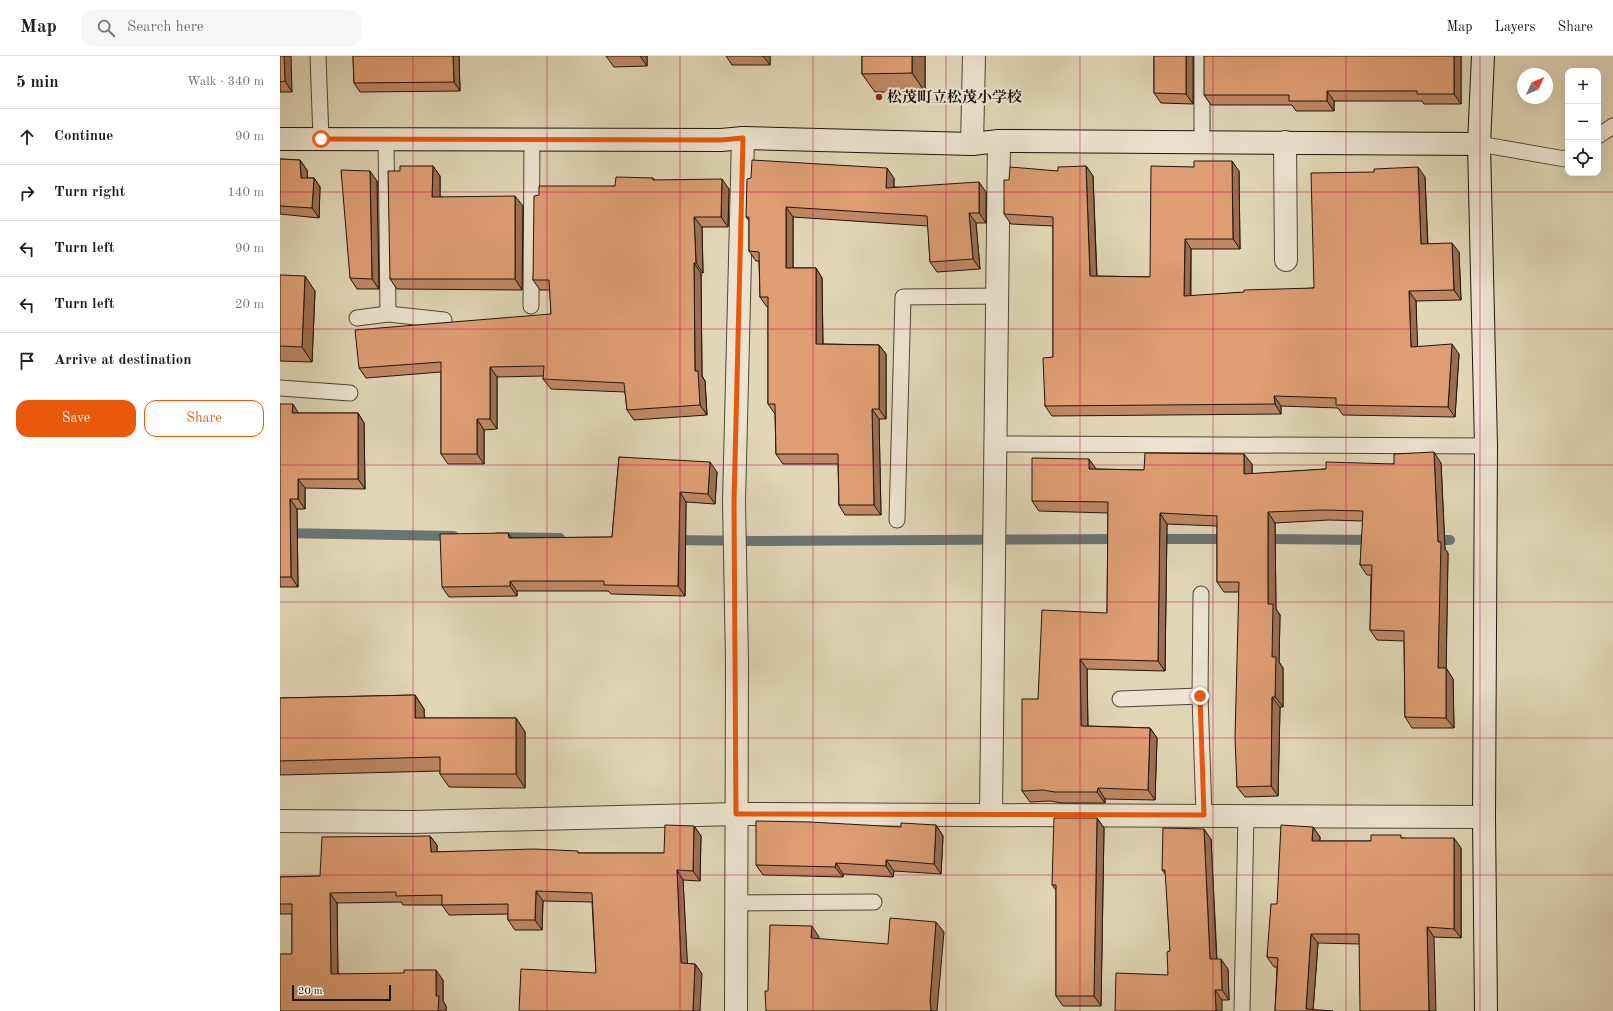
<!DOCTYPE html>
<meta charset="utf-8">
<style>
body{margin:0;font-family:"Old Standard TT","Noto Serif JP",serif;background:#f6f6f6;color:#202124}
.controls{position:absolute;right:12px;top:12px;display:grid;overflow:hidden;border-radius:8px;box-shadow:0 4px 16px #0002}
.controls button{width:36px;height:36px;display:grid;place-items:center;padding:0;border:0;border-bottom:1px solid #e0e0e0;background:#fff;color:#202124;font:20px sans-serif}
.compass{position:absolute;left:1237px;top:12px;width:36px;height:36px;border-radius:50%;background:#fff;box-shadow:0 4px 16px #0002;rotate:46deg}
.scale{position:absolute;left:12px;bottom:10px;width:99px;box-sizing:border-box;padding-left:4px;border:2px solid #1f140d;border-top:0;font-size:11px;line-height:14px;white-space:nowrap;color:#1f140d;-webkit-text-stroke:3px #ece4d0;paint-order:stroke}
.stop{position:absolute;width:12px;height:12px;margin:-9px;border:3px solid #ea580c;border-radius:50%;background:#fff}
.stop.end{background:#ea580c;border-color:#fff;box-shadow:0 1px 4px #0008}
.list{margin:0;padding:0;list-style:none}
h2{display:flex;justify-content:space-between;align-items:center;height:52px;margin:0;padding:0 16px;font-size:17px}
h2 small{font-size:13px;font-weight:400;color:#757577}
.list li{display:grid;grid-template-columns:26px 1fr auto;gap:12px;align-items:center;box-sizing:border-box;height:56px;padding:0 16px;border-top:1px solid #e0e0e0}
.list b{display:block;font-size:15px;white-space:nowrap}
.list em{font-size:13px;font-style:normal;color:#757577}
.actions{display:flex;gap:8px;padding:12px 16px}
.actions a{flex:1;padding:9px 0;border:1px solid #ea580c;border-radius:12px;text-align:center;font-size:14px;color:#ea580c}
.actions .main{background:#ea580c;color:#fff}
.icon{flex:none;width:22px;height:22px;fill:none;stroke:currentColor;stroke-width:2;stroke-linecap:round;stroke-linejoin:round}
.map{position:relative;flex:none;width:1333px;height:955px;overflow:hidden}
header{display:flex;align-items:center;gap:24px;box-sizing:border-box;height:56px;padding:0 20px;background:#fff;border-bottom:1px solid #e0e0e0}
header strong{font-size:19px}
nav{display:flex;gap:22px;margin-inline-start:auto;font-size:14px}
.search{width:280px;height:36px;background:#f6f6f6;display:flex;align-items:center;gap:10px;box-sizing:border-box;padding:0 14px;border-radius:12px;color:#757577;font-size:15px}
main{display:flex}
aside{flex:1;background:#fff}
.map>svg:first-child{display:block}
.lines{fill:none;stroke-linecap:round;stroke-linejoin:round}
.stream{stroke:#697574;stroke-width:10}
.lane-casing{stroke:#504437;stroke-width:17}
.street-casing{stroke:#504437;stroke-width:24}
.secondary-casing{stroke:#1f140d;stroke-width:24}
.lane{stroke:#ece4d0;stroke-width:15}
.street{stroke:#ece4d0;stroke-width:22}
.secondary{stroke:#ece4d0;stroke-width:22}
.wall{fill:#c08864;stroke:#1f140d}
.shaded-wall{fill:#9c6f51;stroke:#1f140d}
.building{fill:#df9e74;stroke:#1f140d}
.route{stroke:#ea580c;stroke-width:5}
.grid{fill:none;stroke:#c2185b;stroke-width:1;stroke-opacity:0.55}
.poi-dot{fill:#8f2418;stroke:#ece4d0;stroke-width:1.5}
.labels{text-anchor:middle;stroke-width:4;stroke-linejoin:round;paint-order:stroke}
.poi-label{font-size:15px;font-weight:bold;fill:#1f140d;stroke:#ece4d0;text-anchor:start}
</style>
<header>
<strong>Map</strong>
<div class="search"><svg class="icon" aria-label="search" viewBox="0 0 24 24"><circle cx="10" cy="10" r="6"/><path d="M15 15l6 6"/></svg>Search here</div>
<nav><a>Map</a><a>Layers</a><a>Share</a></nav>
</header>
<main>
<aside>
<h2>5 min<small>Walk · 340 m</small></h2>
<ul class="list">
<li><svg class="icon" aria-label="ahead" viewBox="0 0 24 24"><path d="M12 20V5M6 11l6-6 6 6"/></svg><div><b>Continue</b></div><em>90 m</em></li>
<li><svg class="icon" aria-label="right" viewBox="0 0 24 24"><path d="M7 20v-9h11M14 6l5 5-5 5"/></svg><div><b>Turn right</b></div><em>140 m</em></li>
<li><svg class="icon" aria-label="left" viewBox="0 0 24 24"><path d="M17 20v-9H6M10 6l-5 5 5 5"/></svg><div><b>Turn left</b></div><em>90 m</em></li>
<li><svg class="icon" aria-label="left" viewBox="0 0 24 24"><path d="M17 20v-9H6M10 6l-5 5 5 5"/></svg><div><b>Turn left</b></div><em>20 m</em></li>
<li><svg class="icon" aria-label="arrive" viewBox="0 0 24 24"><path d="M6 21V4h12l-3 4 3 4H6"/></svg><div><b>Arrive at destination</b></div></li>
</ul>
<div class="actions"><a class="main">Save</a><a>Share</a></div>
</aside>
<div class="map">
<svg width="1333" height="955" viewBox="0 0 1333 955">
<rect width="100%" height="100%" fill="#e1d6b6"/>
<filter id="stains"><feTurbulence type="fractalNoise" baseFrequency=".005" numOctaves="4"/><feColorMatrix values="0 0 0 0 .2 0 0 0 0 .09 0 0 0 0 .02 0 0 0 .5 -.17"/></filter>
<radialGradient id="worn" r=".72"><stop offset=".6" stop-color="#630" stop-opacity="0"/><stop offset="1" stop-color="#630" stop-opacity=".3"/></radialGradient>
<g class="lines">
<g class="stream">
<polyline points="0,477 174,480"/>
<polyline points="218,481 280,482"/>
<polyline points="874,483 950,483"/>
<polyline points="982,483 1094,484"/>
<polyline points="392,484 477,485 842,483"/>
<polyline points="1152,484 1170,484"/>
</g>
<defs>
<g id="lane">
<polyline points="38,0 41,83"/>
<polyline points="1318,80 1333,70"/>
<polyline points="106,83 108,258"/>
<polyline points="922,85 922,0"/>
<polyline points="1199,88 1285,103 1288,101"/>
<polyline points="251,250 252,84"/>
<polyline points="77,262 108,258 164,264"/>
<polyline points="0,332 70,337"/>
<polyline points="716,388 1206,390"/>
<polyline points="617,464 623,241 718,240"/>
<polyline points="921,538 920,640 924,759"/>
<polyline points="840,643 920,640"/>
<polyline points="456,847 594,846"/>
<polyline points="962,955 966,759"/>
</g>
<g id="street">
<polyline points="1005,86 1006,204"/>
<polyline points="692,88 694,0"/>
<polyline points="711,758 719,85"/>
<polyline points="0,765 133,766 457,758 1204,761"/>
<polyline points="456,955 457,605 454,446 463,82"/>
</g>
<g id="secondary">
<polyline points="1203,0 1199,88 1206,390 1204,761 1206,955"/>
<polyline points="0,83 441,84 463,82 692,88 719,85 1199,88"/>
</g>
</defs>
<use href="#lane" class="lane-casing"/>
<use href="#street" class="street-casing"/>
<use href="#secondary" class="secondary-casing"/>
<use href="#lane" class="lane"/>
<use href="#street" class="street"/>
<use href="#secondary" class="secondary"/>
</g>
<g class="wall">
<polygon points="0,0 12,36 0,36"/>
<polygon points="73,0 179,0 180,35 80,36 74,27"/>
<polygon points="326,0 367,0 367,10 334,11"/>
<polygon points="446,0 490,0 490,9 452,9"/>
<polygon points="582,0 645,0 645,36 595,36 582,18"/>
<polygon points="874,0 913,0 913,48 881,47 874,37"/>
<polygon points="1181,0 1181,48 1144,48 1142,45 1054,45 1054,55 1016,55 1012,49 931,49 924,39"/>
<polygon points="0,103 20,104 27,114 27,122 34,122 40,131 39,162 0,158"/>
<polygon points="153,110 160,120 160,141 243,150 242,234 117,233 110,223 120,115"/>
<polygon points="806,110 813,120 817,220 870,221 959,115 960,193 911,193 911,240 1034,232 1145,121 1148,188 1179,196 1181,244 1136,245 1137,291 1179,298 1175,361 1063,359 1058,352 1001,350 1001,358 772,360 765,350 773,301 773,170 731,168 724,158 729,124"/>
<polygon points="373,122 374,124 449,133 448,171 422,171 423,217 421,217 422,320 425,325 427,359 354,364 347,354 345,336 271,333 263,323 264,320 217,321 217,373 204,374 204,408 168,408 161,398 161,316 86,322 79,312 271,258 270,234 260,234 253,224 259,139 335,130"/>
<polygon points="614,122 614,131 706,136 706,167 696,167 700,213 657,216 650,206 648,170 513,161 513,212 536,212 542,222 543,288 599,289 606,298 606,363 599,363 601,459 565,459 559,449 558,408 503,408 496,398 495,358 488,348 488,251 487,251 480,241 479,205 476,205 469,195 469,165 466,161"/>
<polygon points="97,125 99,233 77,233 70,222"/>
<polygon points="0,219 35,235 32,306 0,305"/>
<polygon points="0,348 19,357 78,357 84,367 85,433 25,432 25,453 17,453 18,531 0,531"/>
<polygon points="339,401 437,416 435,448 406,446 405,540 331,538 328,535 237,535 237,540 169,541 162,531 232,482 332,481"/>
<polygon points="1161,407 1165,493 1168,497 1166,612 1173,623 1174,672 1132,672 1125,661 1124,585 1097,584 1090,574 1091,519 1087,519 1080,509 1083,465 1049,464 995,467 996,553 1000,559 999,606 1003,612 1003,651 1000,651 998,740 965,741 957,731 959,536 944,536 937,526 937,470 887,468 885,615 807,613 808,670 870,672 877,682 875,744 825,743 825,747 782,747 770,745 750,746 742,735 758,643 827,557 828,457 759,455 752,445 816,413 864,414 972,408 972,418 1046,413 1114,408"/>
<polygon points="135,639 144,653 144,662 236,662 245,676 245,732 169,731 160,718 160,715 0,719 0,642"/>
<polygon points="817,762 824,772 821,950 783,950 776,940 776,834 772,829"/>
<polygon points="656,769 663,780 661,818 614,815 613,821 563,818 563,821 483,819 476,809 621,771"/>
<polygon points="414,770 421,780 420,825 403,824 407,908 415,908 422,918 316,917 312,846 263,845 262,874 235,874 228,864 228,858 169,859 162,849 123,849 121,846 57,847 58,918 163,924 163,945 166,950 166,955 0,955 12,898 12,858 0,858 0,821 40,820 150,780 157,789 157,796 300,797 384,797"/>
<polygon points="1033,771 1040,781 1040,785 1091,785 1123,782 1181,792 1181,882 1154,881 1080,888 1038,887 1033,954 995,955 997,911 994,911 987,901 997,848"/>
<polygon points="931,783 937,903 948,913 949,944 942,944 888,919 890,895 886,819 882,814"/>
</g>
<g class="shaded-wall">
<polygon points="4,0 11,0 12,36 5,25"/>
<polygon points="173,0 179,0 180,35 174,26"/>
<polygon points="360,0 367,0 367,10"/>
<polygon points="483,0 490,0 490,9"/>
<polygon points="632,0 645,0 645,36 632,17"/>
<polygon points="906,0 913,0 913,48 906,38"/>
<polygon points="1174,0 1181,0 1181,48 1174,38"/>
<polygon points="1047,35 1054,45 1054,55 1047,45"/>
<polygon points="20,104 27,114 28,131 21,122"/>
<polygon points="952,105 959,115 960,193 953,183"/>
<polygon points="153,110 160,120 160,151 152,141"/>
<polygon points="806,110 813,120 817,230 810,220"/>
<polygon points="1138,111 1145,121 1148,198 1141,188"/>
<polygon points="607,112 614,122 613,142 606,132"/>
<polygon points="90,115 97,125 99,233 92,223"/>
<polygon points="34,122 40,131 39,162 32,152"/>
<polygon points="442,123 449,133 448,171 441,161"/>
<polygon points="699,126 706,136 706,167 699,157"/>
<polygon points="235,140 243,150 242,234 235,223"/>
<polygon points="506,151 513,161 513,222 506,212"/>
<polygon points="689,157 696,167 700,213 693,203"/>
<polygon points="414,161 422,171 423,217 416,207"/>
<polygon points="905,183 911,193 910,250 904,240"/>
<polygon points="1172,187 1179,196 1181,244 1174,234"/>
<polygon points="414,207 421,217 422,320 425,325 427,359 420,349 415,315"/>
<polygon points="536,212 542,222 543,298 536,288"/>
<polygon points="25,220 35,235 32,306 22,291"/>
<polygon points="1129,235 1136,245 1138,301 1131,291"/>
<polygon points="1172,288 1179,298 1175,361 1168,351"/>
<polygon points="599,289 606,298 606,363 599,353"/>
<polygon points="210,311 217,321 217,373 210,363"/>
<polygon points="994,340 1001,350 1001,358 995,348"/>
<polygon points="13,348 19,358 12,357"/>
<polygon points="592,353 599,363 601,459 594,449"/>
<polygon points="78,357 84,367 85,433 78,423"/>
<polygon points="197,363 204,374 204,408 197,398"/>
<polygon points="1154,396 1161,407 1165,493 1168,497 1166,623 1158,612 1158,486"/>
<polygon points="964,398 972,408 972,429 964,418"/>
<polygon points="809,403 817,414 809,413"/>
<polygon points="430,406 437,416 435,448 428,438"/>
<polygon points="18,423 25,432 25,453 18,443"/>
<polygon points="400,436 406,446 405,540 398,530"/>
<polygon points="10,443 17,453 18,531 11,521"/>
<polygon points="988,456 995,467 996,553 1000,559 999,606 1003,612 1003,651 995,641 992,601 988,548"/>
<polygon points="880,457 887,468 885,615 878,605"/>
<polygon points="228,477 235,486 229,482"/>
<polygon points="230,525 237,535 237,540 230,530"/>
<polygon points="800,603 807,613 808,680 801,670"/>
<polygon points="1166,612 1173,623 1174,672 1166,662"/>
<polygon points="135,639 144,653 145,676 135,662"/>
<polygon points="992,641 1000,651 998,740 991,730"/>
<polygon points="236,662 245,676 245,732 236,718"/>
<polygon points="870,672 877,682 875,744 868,734"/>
<polygon points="818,732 825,743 825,747 817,736"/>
<polygon points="817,762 824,772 821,950 814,940"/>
<polygon points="656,769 663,780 661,818 654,808"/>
<polygon points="414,770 421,780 420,825 413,815"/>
<polygon points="1033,771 1040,781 1039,795 1032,785"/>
<polygon points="924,773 931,783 937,913 930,903"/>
<polygon points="150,780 157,789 157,806 151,796"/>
<polygon points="1174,782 1181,792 1181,882 1174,873"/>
<polygon points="606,804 614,815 613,821 606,810"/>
<polygon points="556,807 563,818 563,821 555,811"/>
<polygon points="397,814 403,824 408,917 401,907"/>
<polygon points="256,835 263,845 262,874 255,864"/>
<polygon points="50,837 57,847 58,928 51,918"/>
<polygon points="656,866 664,876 657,955 651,955 650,945"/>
<polygon points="532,870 539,881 538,893 531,882"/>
<polygon points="1147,871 1154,881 1156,955 1149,955"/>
<polygon points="1031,878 1038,887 1033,955 1026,953"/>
<polygon points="941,903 948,913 949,944 942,934"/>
<polygon points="415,908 422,918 420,955 413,955"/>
<polygon points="156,914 163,924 163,945 166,950 166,955 158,955 156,940"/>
<polygon points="935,934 942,944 942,955 936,955"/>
</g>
<g class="building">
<polygon points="0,0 4,0 5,25 0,26"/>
<polygon points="73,0 173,0 174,26 74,27"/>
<polygon points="582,0 632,0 632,17 582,18"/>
<polygon points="874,0 906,0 906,38 874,37"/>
<polygon points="924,0 1174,0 1174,38 1137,38 1137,35 1047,35 1047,45 1009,45 1009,39 924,39"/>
<polygon points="0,103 20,104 21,122 34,122 32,152 0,150"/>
<polygon points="472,104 607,112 606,132 699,126 699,157 689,157 693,203 650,206 647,160 506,151 506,212 536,212 536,288 599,289 599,353 592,353 594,449 559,449 558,398 496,398 495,348 488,348 488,241 480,241 479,196 469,195 469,161 466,161 467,123 471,122"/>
<polygon points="914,105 952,105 953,183 905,183 904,240 964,236 964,234 1034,232 1031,117 1094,116 1094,113 1138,111 1141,188 1172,187 1174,234 1129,235 1131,291 1172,288 1168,351 1056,349 1056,342 994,340 995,348 765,350 763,302 773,301 773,161 724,158 724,124 729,124 730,111 778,115 778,111 806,110 810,220 870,221 871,110 914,111"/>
<polygon points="120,110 153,110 152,141 235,140 235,223 110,223 108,115 120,115"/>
<polygon points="61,114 90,115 92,223 70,222"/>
<polygon points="336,121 373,122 373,124 442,123 441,161 414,161 416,207 414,207 415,315 418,315 420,349 347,354 344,327 263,323 264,310 210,311 210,363 197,363 197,398 161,398 161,306 79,312 75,274 271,258 269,224 253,224 254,140 259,139 259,130 335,130"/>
<polygon points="0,219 25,220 22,291 0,290"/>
<polygon points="0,348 13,348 12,357 78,357 78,423 18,423 18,443 10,443 11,521 0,521"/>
<polygon points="1154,396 1158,486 1161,486 1158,612 1166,612 1166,662 1125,661 1124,575 1090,574 1092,509 1080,509 1083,455 1042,454 988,456 988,548 993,548 992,601 996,601 995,641 992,641 991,730 957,731 955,682 959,526 937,526 937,460 880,457 878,605 800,603 801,670 870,672 868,734 818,732 817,736 775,736 763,734 742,735 742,643 758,643 762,554 827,557 828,446 752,445 752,402 809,403 809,413 864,414 865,397 964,398 964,418 1046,413 1046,406 1114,408 1114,398"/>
<polygon points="339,401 430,406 428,438 400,436 398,530 324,529 324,525 230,525 230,530 162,531 160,478 228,477 229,482 332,481"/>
<polygon points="135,639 135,662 236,662 236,718 160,718 160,701 0,705 0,642"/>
<polygon points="774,762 817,762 814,940 776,940 776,829 772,829"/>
<polygon points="476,765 530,766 621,771 621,767 656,769 654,808 606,804 606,810 556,807 555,811 476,809"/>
<polygon points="385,769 414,770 413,815 397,814 401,907 415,908 413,955 239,955 241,913 316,917 312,837 256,835 255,864 228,864 228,848 162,849 162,839 116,840 116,836 50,837 51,918 124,917 124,914 156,914 156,940 159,940 158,955 0,955 0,898 12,898 12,848 0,848 0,821 40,820 42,781 150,780 151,796 254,793 298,795 298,797 384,797"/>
<polygon points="1001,769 1033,771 1032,785 1091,785 1091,779 1121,779 1121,782 1174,782 1174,873 1147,871 1149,955 1080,955 1079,878 1031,878 1026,953 1053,955 995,955 998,902 987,901 991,848 997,848"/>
<polygon points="883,772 924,773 930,903 941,903 942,934 935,934 936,955 835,955 836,917 888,919 887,896 890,895 885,814 882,814"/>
<polygon points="610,862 656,866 650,945 651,955 486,955 485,935 488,935 490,869 532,870 531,882 608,888"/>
</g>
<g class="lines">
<polyline class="route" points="41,83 441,84 463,82 454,446 456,758 924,759 920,640"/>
</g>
<path class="grid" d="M133 0V955M267 0V955M400 0V955M533 0V955M666 0V955M800 0V955M933 0V955M1066 0V955M1200 0V955M0 136H1333M0 273H1333M0 409H1333M0 546H1333M0 682H1333M0 819H1333"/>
<circle class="poi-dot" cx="599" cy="41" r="4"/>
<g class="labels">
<g class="poi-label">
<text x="607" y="46">松茂町立松茂小学校</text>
</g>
</g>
<rect width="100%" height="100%" filter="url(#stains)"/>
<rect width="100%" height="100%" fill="url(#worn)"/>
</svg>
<div class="controls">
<button>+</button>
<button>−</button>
<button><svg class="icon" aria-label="locate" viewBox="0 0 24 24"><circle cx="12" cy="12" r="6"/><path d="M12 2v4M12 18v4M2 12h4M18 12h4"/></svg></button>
</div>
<svg class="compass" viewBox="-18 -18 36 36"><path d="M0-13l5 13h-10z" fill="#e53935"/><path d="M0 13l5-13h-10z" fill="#757577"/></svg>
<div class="scale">20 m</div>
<div class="stop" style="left:41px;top:83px"></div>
<div class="stop end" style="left:920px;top:640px"></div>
</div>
</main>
